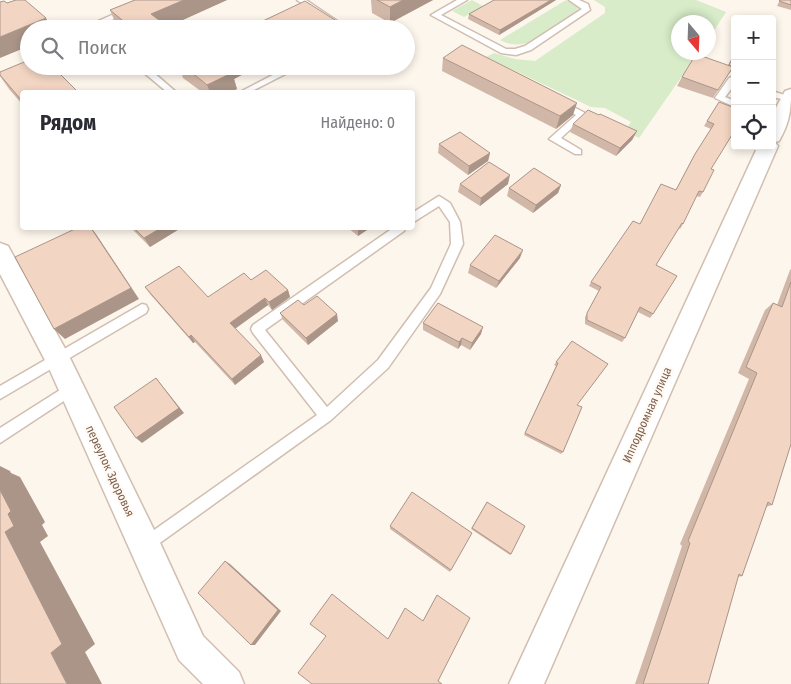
<!DOCTYPE html>
<html lang="ru">
<meta charset="utf-8">
<style>
body{margin:0;font-family:"Fira Sans Condensed",sans-serif;background:#f2f2f3;color:#2b2b33}
.controls{position:absolute;right:15px;top:15px;display:grid;overflow:hidden;border-radius:5px;box-shadow:0 2px 8px #0003}
.controls button{width:45px;height:45px;display:grid;place-items:center;padding:0;border:0;border-bottom:1px solid #e1e1e2;background:#fff;color:#2b2b33;font:25px sans-serif}
.compass{position:absolute;left:671px;top:15px;width:45px;height:45px;border-radius:50%;background:#fff;box-shadow:0 2px 8px #0003;rotate:161deg}
.list{margin:0;padding:0;list-style:none}
h2{display:flex;justify-content:space-between;align-items:center;height:65px;margin:0;padding:0 20px;font-size:21px}
h2 small{font-size:16px;font-weight:400;color:#7c7c81}
.icon{flex:none;width:28px;height:28px;fill:none;stroke:currentColor;stroke-width:2;stroke-linecap:round;stroke-linejoin:round}
.map{position:relative;flex:none;width:791px;height:684px;overflow:hidden}
.search{position:absolute;background:#fff;box-shadow:0 2px 8px #0003;left:20px;top:20px;width:395px;height:55px;display:flex;align-items:center;gap:12px;box-sizing:border-box;padding:0 18px;border-radius:28px;color:#7c7c81;font-size:19px}
.panel{position:absolute;background:#fff;box-shadow:0 2px 8px #0003;left:20px;top:90px;width:395px;height:140px;border-radius:5px}
.map>svg:first-child{display:block}
.green{fill:#d8ecc9}
.lines{fill:none;stroke-linecap:round;stroke-linejoin:round}
.service-casing{stroke:#d1beb0;stroke-width:3}
.minor-casing{stroke:#d1beb0;stroke-width:3}
.service{fill:#fff;fill-rule:evenodd}
.minor{fill:#fff;fill-rule:evenodd}
.wall{fill:#d1b7a8}
.shaded-wall{fill:#aa9588}
.building{fill:#f3d5c3;stroke:#aa9588}
.labels{text-anchor:middle;stroke-width:4.5;stroke-linejoin:round;paint-order:stroke}
.street-label{font-size:12px;fill:#7a5c4d;stroke:#fffaf3}
</style>
<div class="map">
<svg width="791" height="684" viewBox="0 0 791 684">
<rect width="100%" height="100%" fill="#fdf6ec"/>
<g class="green">
<polygon points="472,0 483,6 464,17 452,11"/>
<path d="M566 0 576 5 579 9 577 13C554 28 528 55 500 40Z"/>
<polygon points="594,0 696,0 726,12 709,38 708,22 678,22 678,52 698,53 639,138 625,131 631,122 605,108 591,107 486,57 494,53 515,59 535,61 605,13 605,7"/>
</g>
<g class="lines">
<defs>
<g id="service">
<polygon points="146,0 157,0 96,27 98,29 89,29 87,26"/>
<polygon points="297,0 306,0 349,29 339,29"/>
<polygon points="457,0 467,0 441,15 506,49 515,49 525,46 582,9 569,0 579,0 588,4 590,10 531,50 516,55 501,53 431,15"/>
<polygon points="136,66 146,66 176,92 167,92"/>
<polygon points="290,66 301,66 250,92 240,92"/>
<polygon points="732,77 735,78 735,84 725,97 735,101 735,107 715,98 729,78"/>
<polygon points="772,91 791,97 791,101 772,97"/>
<polygon points="560,100 587,114 561,138 581,150 581,154 575,154 549,139 576,115 557,105 557,101"/>
<polygon points="439,196 450,203 460,222 463,244 440,294 388,368 331,420 150,550 145,553 140,550 137,545 140,540 317,415 253,333 251,329 253,325 393,228 405,228 404,231 265,330 327,407 378,360 431,288 451,244 450,222 439,206 412,223 412,213"/>
<polygon points="142,304 146,305 148,309 146,313 0,399 0,386"/>
<polygon points="71,383 76,385 78,389 76,393 0,443 0,428"/>
</g>
<g id="minor">
<path d="M791 89C791 110 790 122 779 141L775 142 778 146 544 684H509L758 146H772V115L785 91Z"/>
<polygon points="0,243 8,246 67,352 156,534 203,636 239,672 244,684 203,684 179,660 48,366 0,274"/>
</g>
</defs>
<use href="#service" class="service-casing"/>
<use href="#minor" class="minor-casing"/>
<use href="#service" class="service"/>
<use href="#minor" class="minor"/>
</g>
<g class="wall">
<polygon points="135,0 227,0 162,29 120,29 117,27 110,10"/>
<polygon points="371,0 433,0 390,23 372,13"/>
<polygon points="494,0 556,0 499,35 468,19 469,14"/>
<polygon points="780,0 791,0 791,10 777,6"/>
<polygon points="335,20 336,29 246,29"/>
<polygon points="735,53 735,74 730,72 713,98 677,86 682,77 728,65"/>
<polygon points="443,58 573,115 556,129 442,71"/>
<polygon points="179,66 259,66 234,79 237,89 230,92 202,92 183,78"/>
<polygon points="0,72 22,92 22,104 9,89 0,76"/>
<polygon points="719,102 711,169 703,192 700,197 696,196 683,224 680,229 679,228 656,265 653,314 650,318 638,312 625,338 622,342 585,324 585,317 599,291 589,286 591,282 676,190 692,159 711,129 704,126"/>
<polygon points="573,124 637,131 632,140 616,156 570,132"/>
<polygon points="439,144 490,153 488,161 468,175 438,153"/>
<polygon points="460,184 508,184 480,206 458,192"/>
<polygon points="561,185 558,193 533,213 507,196 509,188"/>
<polygon points="131,228 181,228 150,247"/>
<polygon points="348,228 370,228 358,236"/>
<polygon points="520,258 496,288 468,273 470,265"/>
<polygon points="791,269 791,444 772,505 766,507 742,576 738,577 708,684 635,684 682,546 680,544 749,379 738,373 765,310 773,303 777,305 790,270"/>
<polygon points="251,280 288,290 290,297 272,310 268,305 235,329 264,362 235,385 195,342 193,343 150,294 145,287 208,297"/>
<polygon points="304,305 338,321 308,345 283,320 280,313"/>
<polygon points="423,323 481,334 470,350 461,345 458,349 423,330"/>
<polygon points="572,341 577,405 563,452 561,454 524,435 556,366 554,365"/>
<polygon points="487,502 511,554 510,555 471,529"/>
<polygon points="390,526 451,570 450,572 390,529"/>
<polygon points="437,595 439,681 326,636 388,639 423,621"/>
</g>
<g class="shaded-wall">
<polygon points="184,0 227,0 163,29 139,29 151,14"/>
<polygon points="403,0 433,0 390,23 390,7"/>
<polygon points="551,0 556,0 499,35 500,30"/>
<polygon points="46,18 52,29 29,29 29,46 0,58 0,37"/>
<polygon points="335,20 336,29 317,29"/>
<polygon points="306,24 307,29 298,29"/>
<polygon points="223,66 259,66 234,79 237,89 230,92 210,92 207,85"/>
<polygon points="577,103 573,115 556,129 560,116"/>
<polygon points="637,131 632,140 616,156 620,148"/>
<polygon points="490,153 488,161 468,175 469,166"/>
<polygon points="510,175 508,184 480,206 481,198"/>
<polygon points="561,185 558,193 533,213 536,205"/>
<polygon points="91,228 96,234 139,299 65,339 54,329"/>
<polygon points="161,228 181,228 150,247 144,238"/>
<polygon points="358,228 370,228 358,236"/>
<polygon points="523,250 520,258 496,288 499,281"/>
<polygon points="288,290 290,297 272,310 269,302"/>
<polygon points="265,298 268,305 233,330 230,323"/>
<polygon points="337,314 338,321 308,345 306,338"/>
<polygon points="483,327 481,334 470,350 472,343"/>
<polygon points="191,335 195,342 193,343 189,337"/>
<polygon points="462,338 461,345 458,349 459,342"/>
<polygon points="261,355 264,362 235,385 232,379"/>
<polygon points="156,378 184,413 142,443 136,438"/>
<polygon points="0,466 10,471 11,473 20,477 45,522 42,525 48,536 40,542 95,644 85,652 102,684 67,684 51,653 5,532 8,514 0,490"/>
<polygon points="225,561 230,564 281,611 255,645 251,645"/>
</g>
<g class="building">
<polygon points="16,0 25,0 46,18 0,37 0,2 4,1 7,3"/>
<polygon points="135,0 184,0 151,14 159,20 139,29 133,29 110,10"/>
<polygon points="377,0 403,0 390,7"/>
<polygon points="494,0 551,0 500,30 469,14"/>
<polygon points="780,0 791,0 791,5 779,1"/>
<polygon points="305,1 335,20 317,29 313,29 306,24 298,29 246,29"/>
<polygon points="462,45 577,103 560,116 443,58"/>
<polygon points="735,53 735,68 733,68 733,67 729,65"/>
<polygon points="696,54 733,67 718,90 682,77"/>
<polygon points="29,60 29,66 52,66 78,92 22,92 22,101 0,75 0,72"/>
<polygon points="184,66 224,66 232,73 207,85"/>
<polygon points="719,102 735,108 735,130 711,169 714,170 703,192 699,191 683,224 682,223 656,265 677,276 653,314 640,307 625,338 587,320 587,313 601,287 591,282 633,221 640,224 661,184 676,190 695,154 714,124 707,121"/>
<polygon points="588,110 599,115 600,114 637,131 620,148 573,124"/>
<polygon points="460,132 490,153 469,166 439,144"/>
<polygon points="489,162 510,175 481,198 460,184"/>
<polygon points="534,168 561,185 536,205 509,188"/>
<polygon points="77,228 91,228 131,288 54,329 15,257"/>
<polygon points="134,228 161,228 144,238"/>
<polygon points="495,235 523,250 499,281 470,265"/>
<polygon points="179,266 208,297 244,273 251,280 266,270 288,290 269,302 265,298 230,323 261,355 232,379 191,335 189,337 145,287"/>
<polygon points="791,282 791,444 772,505 768,502 742,576 739,574 708,684 643,684 690,543 688,541 757,373 746,367 773,303 782,307"/>
<polygon points="317,296 337,314 306,338 280,313 298,300 304,305"/>
<polygon points="438,303 483,327 472,343 462,338 459,342 423,323"/>
<polygon points="572,341 608,364 577,405 582,407 563,452 525,433 558,363 556,362"/>
<polygon points="156,378 179,408 136,438 114,407"/>
<polygon points="0,490 11,511 8,514 14,526 5,532 62,644 51,653 67,684 0,684"/>
<polygon points="412,492 472,533 451,570 390,526"/>
<polygon points="487,502 525,526 511,554 472,528"/>
<polygon points="225,561 278,610 251,645 198,593"/>
<polygon points="332,594 388,639 405,608 423,621 437,595 470,618 438,681 442,684 312,684 298,673 326,636 310,624"/>
</g>
<g class="labels">
<g class="street-label">
<text transform="translate(647 415) rotate(-66)" y="4">Ипподромная улица</text>
<text transform="translate(110 471) rotate(65)" y="4">переулок Здоровья</text>
</g>
</g>
</svg>
<div class="controls">
<button>+</button>
<button>−</button>
<button><svg class="icon" aria-label="locate" viewBox="0 0 24 24"><circle cx="12" cy="12" r="6"/><path d="M12 2v4M12 18v4M2 12h4M18 12h4"/></svg></button>
</div>
<svg class="compass" viewBox="-18 -18 36 36"><path d="M0-13l5 13h-10z" fill="#e53935"/><path d="M0 13l5-13h-10z" fill="#7c7c81"/></svg>
<div class="search"><svg class="icon" aria-label="search" viewBox="0 0 24 24"><circle cx="10" cy="10" r="6"/><path d="M15 15l6 6"/></svg>Поиск</div>
<section class="panel">
<h2>Рядом<small>Найдено: 0</small></h2>
<ul class="list">
</ul>
</section>
</div>
